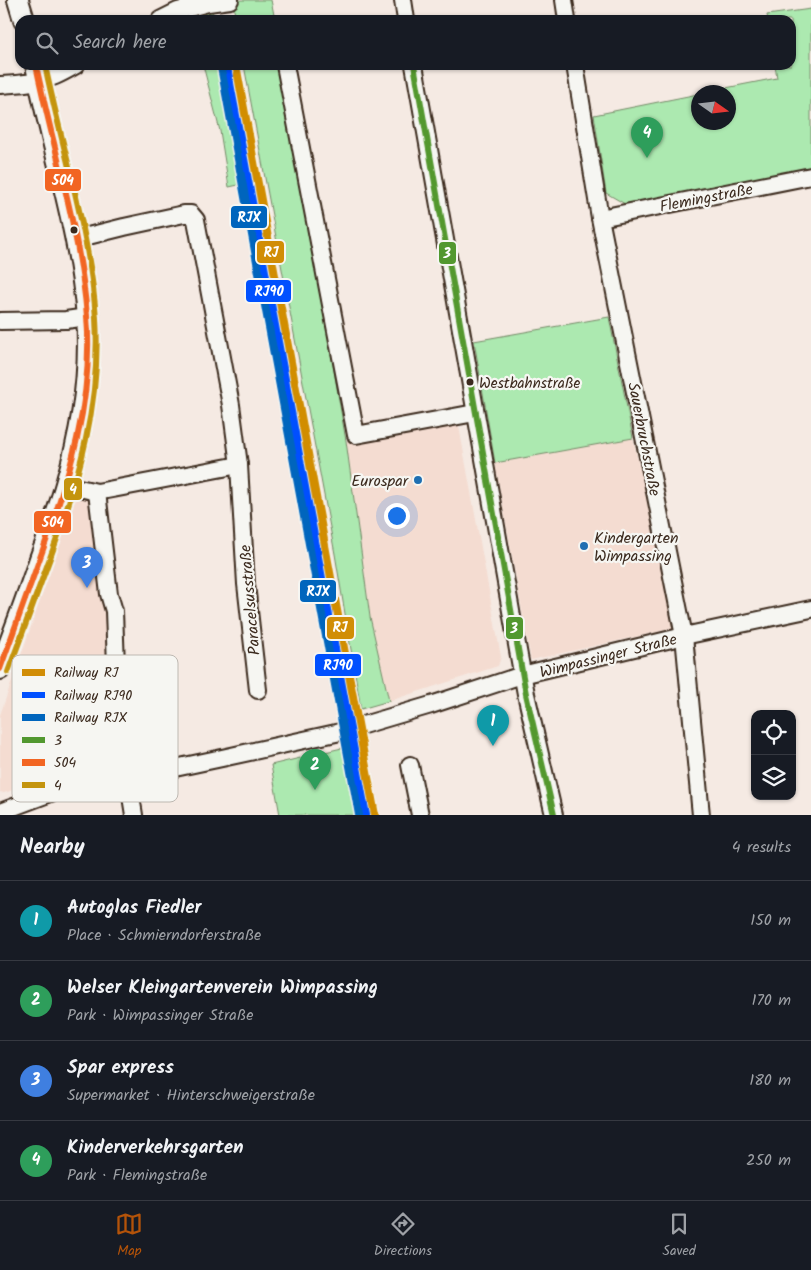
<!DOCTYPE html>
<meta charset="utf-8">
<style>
body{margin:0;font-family:Kalam,sans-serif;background:#20242c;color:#f1f3f6}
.controls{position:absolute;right:15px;bottom:15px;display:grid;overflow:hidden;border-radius:10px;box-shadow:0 1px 4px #0004}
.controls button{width:45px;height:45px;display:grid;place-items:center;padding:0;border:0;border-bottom:1px solid #363941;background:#171b24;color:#f1f3f6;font:25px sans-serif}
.compass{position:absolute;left:691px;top:85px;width:45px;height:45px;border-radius:50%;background:#171b24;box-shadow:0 1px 4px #0004;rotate:104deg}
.you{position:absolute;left:396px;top:515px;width:18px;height:18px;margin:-12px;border:4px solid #fff;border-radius:50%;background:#1a73e8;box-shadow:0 0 0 8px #1a73e833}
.badge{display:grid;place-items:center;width:32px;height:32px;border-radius:50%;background:#b45309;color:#fff;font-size:16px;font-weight:700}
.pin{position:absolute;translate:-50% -41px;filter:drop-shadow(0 1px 2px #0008)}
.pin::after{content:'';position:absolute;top:26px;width:18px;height:15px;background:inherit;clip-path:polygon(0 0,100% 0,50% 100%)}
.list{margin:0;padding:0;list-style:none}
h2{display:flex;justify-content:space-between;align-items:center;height:65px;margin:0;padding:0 20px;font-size:21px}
h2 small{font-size:16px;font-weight:400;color:#9ea1a6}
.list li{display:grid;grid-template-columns:32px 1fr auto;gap:15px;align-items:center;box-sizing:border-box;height:80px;padding:0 20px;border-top:1px solid #363941}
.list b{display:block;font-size:19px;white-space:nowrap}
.list p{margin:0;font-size:16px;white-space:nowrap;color:#9ea1a6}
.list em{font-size:16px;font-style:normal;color:#9ea1a6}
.icon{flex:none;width:28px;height:28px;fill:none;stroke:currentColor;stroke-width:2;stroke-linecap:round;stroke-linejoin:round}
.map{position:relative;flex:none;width:811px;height:815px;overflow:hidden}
.search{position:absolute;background:#171b24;box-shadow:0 1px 4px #0004;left:15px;right:15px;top:15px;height:55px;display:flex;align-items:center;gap:12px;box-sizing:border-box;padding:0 18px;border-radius:15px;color:#9ea1a6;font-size:19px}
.sheet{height:385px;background:#171b24}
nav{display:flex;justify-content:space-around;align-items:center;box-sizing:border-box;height:70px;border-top:1px solid #363941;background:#171b24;font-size:14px;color:#9ea1a6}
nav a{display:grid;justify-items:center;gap:2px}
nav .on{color:#b45309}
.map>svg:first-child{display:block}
.built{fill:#f4dcd1}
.green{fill:#ace9b0;stroke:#748a67}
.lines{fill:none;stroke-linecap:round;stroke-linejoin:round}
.minor-casing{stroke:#3b2a1e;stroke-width:20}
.major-casing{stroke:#3b2a1e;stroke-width:24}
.minor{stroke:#f6f6f2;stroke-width:16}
.major{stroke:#f6f6f2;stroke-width:20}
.bus-1-casing{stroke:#f6f6f2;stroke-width:10}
.bus-2-casing{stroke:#f6f6f2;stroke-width:10}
.bus-3-casing{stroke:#f6f6f2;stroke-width:10}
.bus-1{stroke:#52982f;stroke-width:6}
.bus-2{stroke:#f26522;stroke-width:6}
.bus-3{stroke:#c4940e;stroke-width:6}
.rail-1-casing{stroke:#f6f6f2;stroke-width:11}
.rail-2-casing{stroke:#f6f6f2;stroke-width:11}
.rail-3-casing{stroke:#f6f6f2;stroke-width:11}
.rail-1{stroke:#d18d06;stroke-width:8}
.rail-2{stroke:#0050ff;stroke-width:8}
.rail-3{stroke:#0065bd;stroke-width:8}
.bus-dot{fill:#3b2a1e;stroke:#f6f6f2;stroke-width:2}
.poi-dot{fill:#1f6fb2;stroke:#f6f6f2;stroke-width:2}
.labels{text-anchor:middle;stroke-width:4.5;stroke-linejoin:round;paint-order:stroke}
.bus-label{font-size:15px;fill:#3b2a1e;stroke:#f6f6f2;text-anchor:start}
.street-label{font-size:16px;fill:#3b2a1e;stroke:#f6f6f2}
.poi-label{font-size:16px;fill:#3b2a1e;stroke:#f6f6f2;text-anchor:end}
.key{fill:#f6f6f2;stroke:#beb9b2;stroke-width:1}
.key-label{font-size:14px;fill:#3b2a1e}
.line-badge{stroke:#f6f6f2;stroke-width:2}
.badge-label{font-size:14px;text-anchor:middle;font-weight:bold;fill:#fff}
</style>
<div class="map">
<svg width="811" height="815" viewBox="0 0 811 815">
<rect width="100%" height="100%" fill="#f5eae3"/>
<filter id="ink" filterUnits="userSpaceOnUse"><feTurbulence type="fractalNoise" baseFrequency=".02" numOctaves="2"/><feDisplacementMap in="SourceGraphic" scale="10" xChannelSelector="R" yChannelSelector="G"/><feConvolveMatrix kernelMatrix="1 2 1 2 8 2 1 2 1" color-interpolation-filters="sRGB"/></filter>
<g filter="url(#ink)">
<g class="built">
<polygon points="458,421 501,657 498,666 389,701 370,617 346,441"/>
<polygon points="633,438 675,628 531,660 495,463"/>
<polygon points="77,496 99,496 119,761 63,774 4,793 0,792 0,715"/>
</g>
<g class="green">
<polygon points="232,0 271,0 275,20 236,20"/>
<polygon points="212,9 214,20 191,20 189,15"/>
<polygon points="811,9 811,171 625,204 606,193 594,115 698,94 698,122 728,122 728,92 705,92 777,78 775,65 791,65 791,20 768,20 767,15"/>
<polygon points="203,65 222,65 243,184 229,187 220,131"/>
<polygon points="244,65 282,65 346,441 370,617 389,701 361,709 335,554"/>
<polygon points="609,317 633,438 495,463 474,341"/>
<polygon points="346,747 358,815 280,815 271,765"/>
</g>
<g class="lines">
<defs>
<g id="minor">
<polyline points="403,0 406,20"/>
<polyline points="564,0 567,20"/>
<polyline points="160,20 178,11 208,3 230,0"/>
<polyline points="285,65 356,435 475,413"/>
<polyline points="414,65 519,656 526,694 554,815"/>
<polyline points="575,65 600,218 684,636 701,815"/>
<path d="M0 85C18 84 38 83 55 76 62 73 69 69 76 65"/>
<polyline points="600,218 811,176"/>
<polyline points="76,239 124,227 184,214 191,214 196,220 231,405 239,465 246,584 258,690"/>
<polyline points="0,321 66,320 87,317"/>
<polyline points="66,485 97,492 239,465"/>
<polyline points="97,492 109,594 114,611 116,666 128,778 134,815"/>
<polyline points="410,765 420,815"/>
<polyline points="0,812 67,787 128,778 222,758 336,733 431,705 522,675 684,636 811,609"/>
</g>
<g id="major">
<polyline points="18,0 24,20"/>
<path d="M0 669C14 632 28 594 41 556 50 532 59 509 66 484 82 430 91 373 87 317 80 231 52 149 36 65"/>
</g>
</defs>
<use href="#minor" class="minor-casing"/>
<use href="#major" class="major-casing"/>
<use href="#minor" class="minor"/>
<use href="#major" class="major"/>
<defs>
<polyline id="bus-1" points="414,65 526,694 554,815"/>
<path id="bus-2" d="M0 669C14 631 27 593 41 555 69 478 94 400 87 316 80 231 53 148 36 65"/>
<path id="bus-3" d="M8 672C22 634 36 596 50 558 79 479 101 403 96 318 90 233 62 148 45 65"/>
</defs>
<use href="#bus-1" class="bus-1-casing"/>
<use href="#bus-2" class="bus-2-casing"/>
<use href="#bus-3" class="bus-3-casing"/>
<use href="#bus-1" class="bus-1"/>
<use href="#bus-2" class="bus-2"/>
<use href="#bus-3" class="bus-3"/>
<defs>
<polyline id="rail-1" points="236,65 375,815"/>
<polyline id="rail-2" points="227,67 366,815"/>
<polyline id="rail-3" points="221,67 359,815"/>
</defs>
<use href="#rail-1" class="rail-1-casing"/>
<use href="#rail-2" class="rail-2-casing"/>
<use href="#rail-3" class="rail-3-casing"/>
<use href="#rail-1" class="rail-1"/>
<use href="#rail-2" class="rail-2"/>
<use href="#rail-3" class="rail-3"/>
</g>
</g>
<g class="bus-dot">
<circle cx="74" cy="230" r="4.5"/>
<circle cx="470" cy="382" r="4.5"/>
</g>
<g class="poi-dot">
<circle cx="418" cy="480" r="5"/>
<circle cx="584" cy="546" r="5"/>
</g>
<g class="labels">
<g class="bus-label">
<text x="479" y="388">Westbahnstraße</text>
</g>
<g class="street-label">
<text transform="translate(706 197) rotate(-11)" y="6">Flemingstraße</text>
<text transform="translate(645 439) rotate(79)" y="6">Sauerbruchstraße</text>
<text transform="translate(249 600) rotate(-95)" y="6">Paracelsusstraße</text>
<text transform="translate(608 655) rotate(-14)" y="6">Wimpassinger Straße</text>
</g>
<g class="poi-label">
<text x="408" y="486">Eurospar</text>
<text x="594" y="543" text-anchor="start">Kindergarten<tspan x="594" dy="18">Wimpassing</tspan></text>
</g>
</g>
<rect x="12" y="655" width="166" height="147" rx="8" class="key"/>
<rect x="22" y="669" width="23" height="7" fill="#d18d06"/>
<rect x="22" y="692" width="23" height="6" fill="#0050ff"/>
<rect x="22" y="714" width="23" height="7" fill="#0065bd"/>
<rect x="22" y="737" width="23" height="6" fill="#52982f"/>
<rect x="22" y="759" width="23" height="7" fill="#f26522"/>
<rect x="22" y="782" width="23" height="6" fill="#c4940e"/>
<g class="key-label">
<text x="54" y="677">Railway RJ</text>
<text x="54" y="700">Railway RJ90</text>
<text x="54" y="722">Railway RJX</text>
<text x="54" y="745">3</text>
<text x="54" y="767">504</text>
<text x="54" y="790">4</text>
</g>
<g class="line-badge">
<rect x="44" y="168" width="38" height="24" rx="5" fill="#f26522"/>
<rect x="230" y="205" width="38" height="24" rx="5" fill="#0065bd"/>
<rect x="256" y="240" width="29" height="24" rx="5" fill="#d18d06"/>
<rect x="438" y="241" width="19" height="24" rx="5" fill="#52982f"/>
<rect x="245" y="279" width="47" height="24" rx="5" fill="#0050ff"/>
<rect x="63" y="477" width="20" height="24" rx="5" fill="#c4940e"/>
<rect x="33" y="510" width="39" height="24" rx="5" fill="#f26522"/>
<rect x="299" y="579" width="38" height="24" rx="5" fill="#0065bd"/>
<rect x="326" y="616" width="29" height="24" rx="5" fill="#d18d06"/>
<rect x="505" y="616" width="19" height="24" rx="5" fill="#52982f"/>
<rect x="314" y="653" width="48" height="24" rx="5" fill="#0050ff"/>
</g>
<g class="badge-label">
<text x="63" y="185">504</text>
<text x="249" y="222">RJX</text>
<text x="271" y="257">RJ</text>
<text x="447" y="258">3</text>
<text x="269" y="296">RJ90</text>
<text x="73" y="494">4</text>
<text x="53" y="527">504</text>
<text x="318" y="596">RJX</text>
<text x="340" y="632">RJ</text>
<text x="514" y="633">3</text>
<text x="338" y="670">RJ90</text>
</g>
</svg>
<div class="controls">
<button><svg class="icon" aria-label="locate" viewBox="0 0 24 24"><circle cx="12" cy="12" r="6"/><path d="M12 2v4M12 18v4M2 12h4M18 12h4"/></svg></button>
<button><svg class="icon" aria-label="layers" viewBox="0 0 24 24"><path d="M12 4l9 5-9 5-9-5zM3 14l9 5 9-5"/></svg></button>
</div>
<svg class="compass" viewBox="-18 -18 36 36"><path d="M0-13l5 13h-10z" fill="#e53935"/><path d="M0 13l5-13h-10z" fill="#9ea1a6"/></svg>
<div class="you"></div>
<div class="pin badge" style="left:493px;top:746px;background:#0f9aa8">1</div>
<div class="pin badge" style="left:315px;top:790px;background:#2e9e5b">2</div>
<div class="pin badge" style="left:87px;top:588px;background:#3f7fe0">3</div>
<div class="pin badge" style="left:647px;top:158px;background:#2e9e5b">4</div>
<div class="search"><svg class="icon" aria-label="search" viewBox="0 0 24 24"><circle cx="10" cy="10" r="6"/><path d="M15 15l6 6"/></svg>Search here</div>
</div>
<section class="sheet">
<h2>Nearby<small>4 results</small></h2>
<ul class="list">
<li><span class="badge" style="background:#0f9aa8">1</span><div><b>Autoglas Fiedler</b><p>Place · Schmierndorferstraße</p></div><em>150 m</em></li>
<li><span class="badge" style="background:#2e9e5b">2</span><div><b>Welser Kleingartenverein Wimpassing</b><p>Park · Wimpassinger Straße</p></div><em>170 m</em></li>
<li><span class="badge" style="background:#3f7fe0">3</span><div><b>Spar express</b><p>Supermarket · Hinterschweigerstraße</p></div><em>180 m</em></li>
<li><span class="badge" style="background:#2e9e5b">4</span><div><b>Kinderverkehrsgarten</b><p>Park · Flemingstraße</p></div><em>250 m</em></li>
</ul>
</section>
<nav>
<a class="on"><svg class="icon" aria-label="map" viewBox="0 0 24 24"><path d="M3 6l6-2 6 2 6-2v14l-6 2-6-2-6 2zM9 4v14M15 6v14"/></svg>Map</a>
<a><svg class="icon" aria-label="directions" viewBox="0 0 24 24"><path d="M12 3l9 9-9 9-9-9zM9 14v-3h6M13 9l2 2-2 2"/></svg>Directions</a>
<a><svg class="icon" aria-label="saved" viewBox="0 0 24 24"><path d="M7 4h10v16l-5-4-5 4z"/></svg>Saved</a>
</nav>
